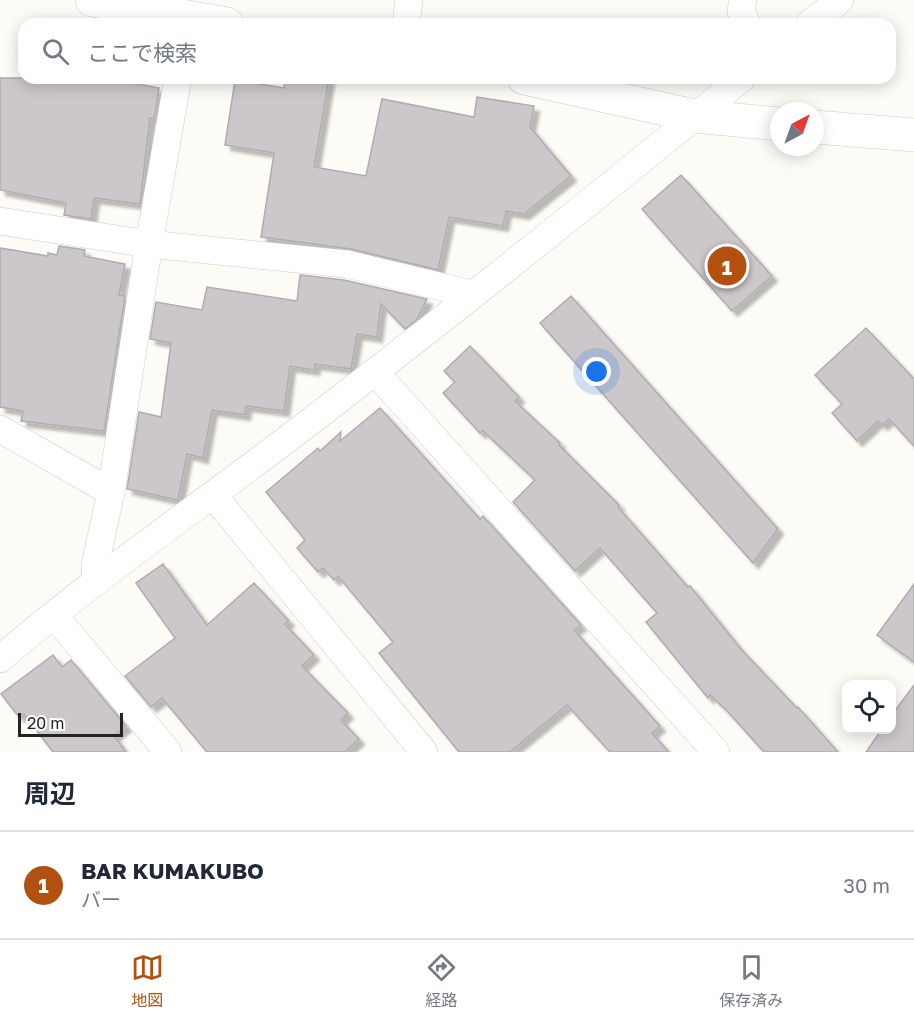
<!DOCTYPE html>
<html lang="ja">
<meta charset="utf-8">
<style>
body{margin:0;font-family:"Golos Text","Noto Sans JP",sans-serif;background:#f6f6f7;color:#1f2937}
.controls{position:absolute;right:18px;bottom:18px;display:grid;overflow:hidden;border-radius:12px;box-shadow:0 3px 15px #0003}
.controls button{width:54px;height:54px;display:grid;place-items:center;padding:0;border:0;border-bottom:2px solid #e0e1e3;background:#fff;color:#1f2937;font:30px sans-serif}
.compass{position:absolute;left:770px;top:102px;width:54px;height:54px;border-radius:50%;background:#fff;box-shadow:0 3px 15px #0003;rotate:41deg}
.scale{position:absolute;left:18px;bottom:15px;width:105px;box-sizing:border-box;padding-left:6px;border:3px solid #242321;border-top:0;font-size:16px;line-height:21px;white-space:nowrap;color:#242321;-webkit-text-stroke:4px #fff;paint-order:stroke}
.you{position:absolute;left:597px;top:372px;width:21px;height:21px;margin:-15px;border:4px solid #fff;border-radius:50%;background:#1a73e8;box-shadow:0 0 0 9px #1a73e833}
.badge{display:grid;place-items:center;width:39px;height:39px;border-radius:50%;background:#b2510f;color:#fff;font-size:20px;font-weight:700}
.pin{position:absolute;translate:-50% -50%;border:3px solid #fff;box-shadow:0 2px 6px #0006}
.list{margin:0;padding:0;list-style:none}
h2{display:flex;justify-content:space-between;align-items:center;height:78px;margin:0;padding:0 24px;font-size:26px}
h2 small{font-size:20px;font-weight:400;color:#747a83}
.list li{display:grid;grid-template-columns:39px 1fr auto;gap:18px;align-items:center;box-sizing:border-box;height:108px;padding:0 24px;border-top:2px solid #e0e1e3}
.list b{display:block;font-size:22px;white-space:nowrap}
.list p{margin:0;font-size:20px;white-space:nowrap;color:#747a83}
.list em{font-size:20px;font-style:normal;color:#747a83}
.icon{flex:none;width:33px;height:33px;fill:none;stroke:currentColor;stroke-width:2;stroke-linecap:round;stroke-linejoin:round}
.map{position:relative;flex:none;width:914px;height:752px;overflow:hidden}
.search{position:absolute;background:#fff;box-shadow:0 3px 15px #0003;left:18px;right:18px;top:18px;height:66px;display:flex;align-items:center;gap:15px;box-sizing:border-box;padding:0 21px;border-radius:18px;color:#747a83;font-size:22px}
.sheet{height:186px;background:#fff}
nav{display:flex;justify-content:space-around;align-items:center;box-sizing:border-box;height:84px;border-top:2px solid #e0e1e3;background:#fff;font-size:16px;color:#747a83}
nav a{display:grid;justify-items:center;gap:3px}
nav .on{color:#b2510f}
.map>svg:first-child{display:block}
.building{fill:#ccc7cb;stroke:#b1abaf;stroke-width:1.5;filter:url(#shadow)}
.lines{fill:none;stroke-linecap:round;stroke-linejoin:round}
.minor-casing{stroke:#ceccc6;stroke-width:28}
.tertiary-casing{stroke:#ceccc6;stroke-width:34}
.minor{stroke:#fff;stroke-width:27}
.tertiary{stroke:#fff;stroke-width:33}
</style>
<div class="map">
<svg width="914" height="752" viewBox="0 0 914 752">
<defs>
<filter id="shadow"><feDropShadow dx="5.5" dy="5.5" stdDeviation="1.5" flood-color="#0004"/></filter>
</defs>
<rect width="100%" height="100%" fill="#fdfbf5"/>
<g class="building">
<polygon points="0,78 106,78 159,88 154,119 150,118 140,204 94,198 91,219 64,215 66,203 0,190"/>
<polygon points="285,78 329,78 314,167 366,176 382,99 474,117 477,97 534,106 530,127 571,176 524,214 506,211 503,226 449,217 438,270 351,249 261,237 274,153 225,145 235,80 284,88"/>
<polygon points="681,175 772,276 732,311 642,209"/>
<polygon points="59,246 85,250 84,256 125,264 119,295 125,296 104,431 21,421 23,411 0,407 0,248 48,256 48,253 57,255"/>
<polygon points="300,275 344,280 427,299 417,319 405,329 381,304 377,337 357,334 351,369 315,364 314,370 290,366 284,411 246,406 245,415 212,410 203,458 187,454 178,500 127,489 139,412 161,417 171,343 150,339 156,302 202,310 207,287 297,301"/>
<polygon points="571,296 778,529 753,563 540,323"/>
<polygon points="866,328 914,379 914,446 889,419 882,425 878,421 857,441 832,413 842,404 815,375"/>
<polygon points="470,346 519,397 515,401 560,443 559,445 619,505 618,507 688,587 690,586 741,649 797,708 798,707 838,752 764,752 728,712 710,695 708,698 646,622 657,613 600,548 575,571 513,502 535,480 483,431 480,433 443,393 455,382 444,371"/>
<polygon points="380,408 480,519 483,516 581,625 574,630 660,726 652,733 669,752 610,752 567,705 510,752 459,752 379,653 393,642 338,576 334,580 323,568 318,572 297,548 305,540 266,492 318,448 320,451 341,432 340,441"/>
<polygon points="163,564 207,625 254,583 289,621 285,624 314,655 302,666 348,713 341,720 359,739 345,752 207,752 162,698 151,707 125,676 175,638 136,583"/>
<polygon points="914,584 914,662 877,635"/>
<polygon points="53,655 62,667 71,660 126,726 114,736 126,752 53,752 24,714 19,717 1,694"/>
<polygon points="914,685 914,752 866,752 882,729 891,729 891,716"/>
</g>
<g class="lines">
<defs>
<g id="minor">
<polyline points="743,0 741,11 747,24"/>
<polyline points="406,24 409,0"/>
<polyline points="809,24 840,0"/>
<polyline points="0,221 149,244 347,264 472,294"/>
<polyline points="375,372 716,752"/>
<polyline points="0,429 111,492"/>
<polyline points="213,495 424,752"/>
<polyline points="96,582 95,565 111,492 149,244 178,78"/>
<polyline points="54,615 168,752"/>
<path d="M0 659C91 581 190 513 286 440 440 323 592 201 742 78"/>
</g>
<g id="tertiary">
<polyline points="92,0 227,24"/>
<polyline points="524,78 695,116 779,124"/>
<polyline points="815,127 914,135"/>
</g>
</defs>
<use href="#minor" class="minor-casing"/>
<use href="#tertiary" class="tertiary-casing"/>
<use href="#minor" class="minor"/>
<use href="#tertiary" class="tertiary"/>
</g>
</svg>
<div class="controls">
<button><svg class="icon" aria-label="locate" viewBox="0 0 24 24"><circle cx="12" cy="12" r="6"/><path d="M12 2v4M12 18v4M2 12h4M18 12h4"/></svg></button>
</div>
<svg class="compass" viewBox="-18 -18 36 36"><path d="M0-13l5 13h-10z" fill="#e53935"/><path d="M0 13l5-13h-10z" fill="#747a83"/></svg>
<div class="scale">20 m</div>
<div class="you"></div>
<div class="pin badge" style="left:727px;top:266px">1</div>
<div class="search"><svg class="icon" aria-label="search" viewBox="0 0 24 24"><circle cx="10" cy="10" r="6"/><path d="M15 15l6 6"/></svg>ここで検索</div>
</div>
<section class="sheet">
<h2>周辺<small></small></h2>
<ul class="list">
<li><span class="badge">1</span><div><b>BAR KUMAKUBO</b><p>バー</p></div><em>30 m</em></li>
</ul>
</section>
<nav>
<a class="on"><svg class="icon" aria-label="map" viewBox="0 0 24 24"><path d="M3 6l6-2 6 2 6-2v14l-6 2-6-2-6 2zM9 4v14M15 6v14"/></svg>地図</a>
<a><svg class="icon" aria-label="directions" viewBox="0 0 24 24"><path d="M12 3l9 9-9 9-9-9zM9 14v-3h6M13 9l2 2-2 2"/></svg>経路</a>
<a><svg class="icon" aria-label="saved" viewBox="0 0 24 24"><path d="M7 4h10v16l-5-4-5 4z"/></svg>保存済み</a>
</nav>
